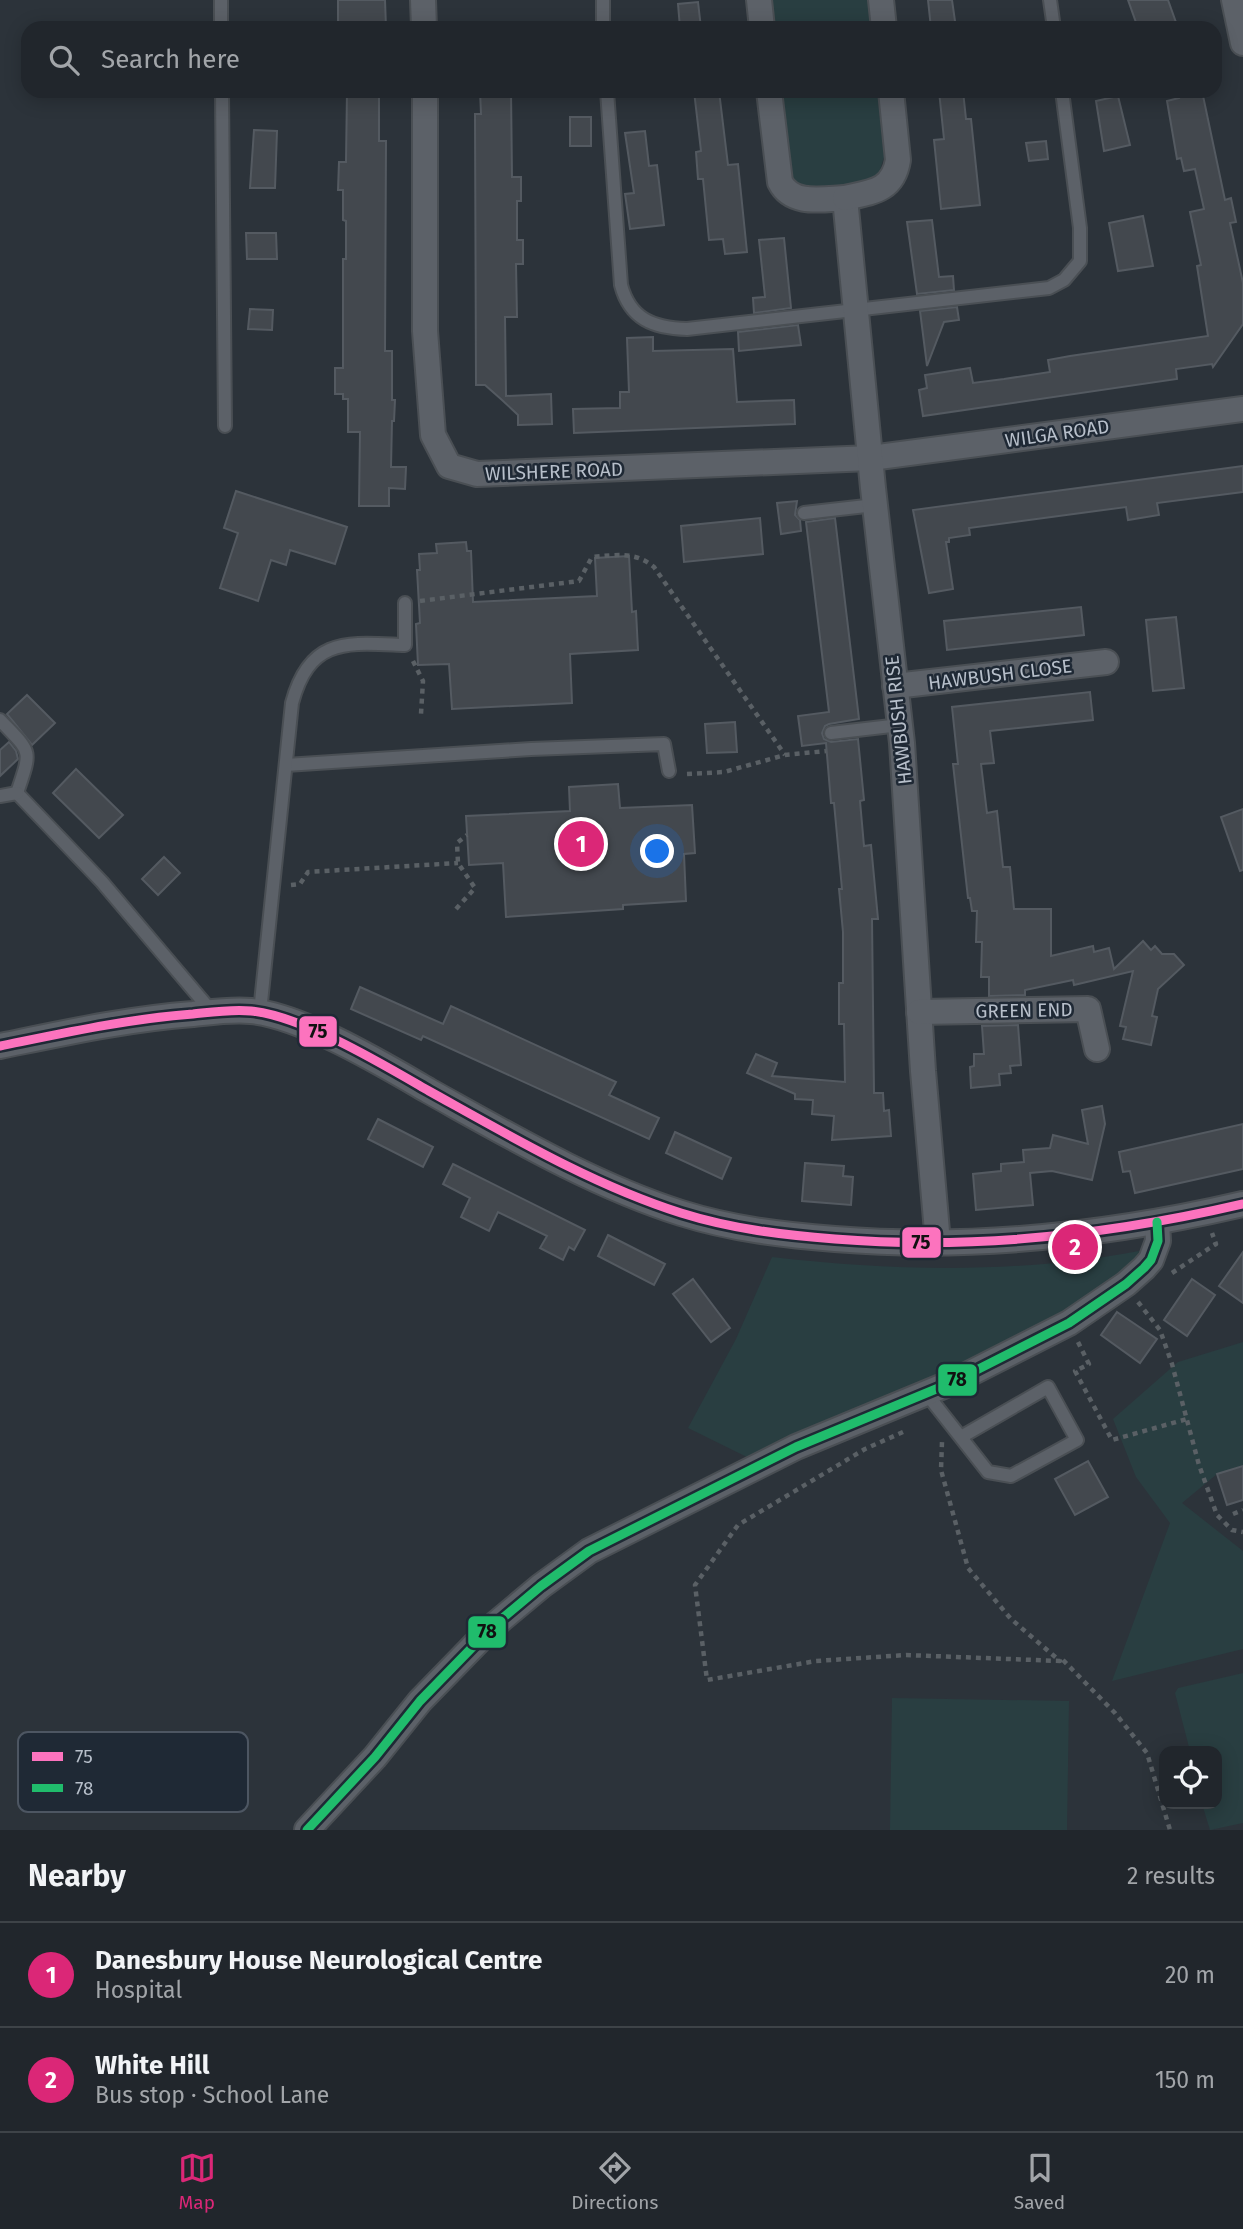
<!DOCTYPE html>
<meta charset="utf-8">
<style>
body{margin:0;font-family:"Fira Sans",sans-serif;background:#292e34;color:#f1f3f6}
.controls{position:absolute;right:21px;bottom:21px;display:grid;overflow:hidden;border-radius:14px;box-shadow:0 4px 18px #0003}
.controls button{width:63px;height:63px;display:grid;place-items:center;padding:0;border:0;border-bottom:2px solid #3e4348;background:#21262c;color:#f1f3f6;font:35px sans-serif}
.you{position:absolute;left:658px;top:852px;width:24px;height:24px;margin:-18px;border:5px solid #fff;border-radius:50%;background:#1a73e8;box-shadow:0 0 0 10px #1a73e833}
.badge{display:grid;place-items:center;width:46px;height:46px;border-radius:50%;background:#db2777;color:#fff;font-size:23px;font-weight:700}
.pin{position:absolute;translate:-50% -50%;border:4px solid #fff;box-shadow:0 2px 7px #0006}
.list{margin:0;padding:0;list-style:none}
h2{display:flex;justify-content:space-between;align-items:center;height:91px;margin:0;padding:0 28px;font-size:30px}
h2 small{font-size:23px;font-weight:400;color:#a2a5a9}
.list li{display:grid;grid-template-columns:46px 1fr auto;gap:21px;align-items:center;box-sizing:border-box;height:105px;padding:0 28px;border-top:2px solid #3e4348}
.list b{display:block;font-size:26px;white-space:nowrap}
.list p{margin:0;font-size:23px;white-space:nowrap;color:#a2a5a9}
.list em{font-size:23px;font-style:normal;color:#a2a5a9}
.icon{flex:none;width:38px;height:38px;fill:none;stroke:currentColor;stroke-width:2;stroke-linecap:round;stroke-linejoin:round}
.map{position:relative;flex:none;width:1243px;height:1830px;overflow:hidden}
.search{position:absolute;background:#21262c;box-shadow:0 4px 18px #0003;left:21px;right:21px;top:21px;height:77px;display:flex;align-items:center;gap:18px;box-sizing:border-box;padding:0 24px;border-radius:21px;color:#a2a5a9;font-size:26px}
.sheet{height:301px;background:#21262c}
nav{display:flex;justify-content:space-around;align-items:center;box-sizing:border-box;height:98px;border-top:2px solid #3e4348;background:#21262c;font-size:19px;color:#a2a5a9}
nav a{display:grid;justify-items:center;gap:4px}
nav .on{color:#db2777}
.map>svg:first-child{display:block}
.green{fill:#293e41}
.building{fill:#43484e;stroke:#545a61;stroke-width:2}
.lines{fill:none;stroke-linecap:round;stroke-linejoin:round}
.service-casing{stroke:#4a4f54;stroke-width:16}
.minor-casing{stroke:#4a4f54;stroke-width:28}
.path{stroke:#5a6065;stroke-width:4.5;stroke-dasharray:5 5;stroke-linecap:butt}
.service{stroke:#5c6168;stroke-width:12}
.minor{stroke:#5c6168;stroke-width:24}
.bus-1-casing{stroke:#1f2935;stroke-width:14}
.bus-2-casing{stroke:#1f2935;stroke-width:14}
.bus-1{stroke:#fc73be;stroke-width:9}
.bus-2{stroke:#20bc6c;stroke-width:9}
.labels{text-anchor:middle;stroke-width:5;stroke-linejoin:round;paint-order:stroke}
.street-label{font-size:19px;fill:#b7bfca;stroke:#1f2935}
.key{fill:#1f2935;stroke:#4d5662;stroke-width:2}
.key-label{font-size:19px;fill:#b7bfca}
.line-badge{stroke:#1f2935;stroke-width:2.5}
.pale-badge-label{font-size:19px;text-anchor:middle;font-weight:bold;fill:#111}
</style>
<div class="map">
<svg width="1243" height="1830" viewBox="0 0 1243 1830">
<rect width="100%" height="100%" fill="#2c333a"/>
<g class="green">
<polygon points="771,0 868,0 871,28 774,28"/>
<polygon points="781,91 877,91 884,157 879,173 867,182 812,188 796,184 791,176"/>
<path d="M1139 1251 1137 1262 1105 1291 971 1363 751 1459 688 1428 736 1339 772 1257C894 1271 1018 1274 1139 1251Z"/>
<polygon points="1243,1342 1243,1466 1217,1474 1182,1503 1243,1551 1243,1649 1112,1681 1170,1523 1136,1477 1113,1419 1178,1362"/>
<polygon points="1243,1673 1243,1823 1210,1830 1202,1804 1217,1804 1217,1751 1190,1751 1175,1693 1178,1688"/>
<polygon points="892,1698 1069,1701 1067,1830 890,1830"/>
</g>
<g class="building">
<polygon points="338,0 385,0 386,28 338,28"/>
<polygon points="928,0 952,0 956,28 931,28"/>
<polygon points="1128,0 1168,0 1178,28 1138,28"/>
<polygon points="698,2 701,28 680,28 678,4"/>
<polygon points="347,91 379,91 379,141 386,141 385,351 392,351 392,400 395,400 394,421 392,421 391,467 406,467 405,489 389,488 389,506 359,506 360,432 348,432 348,399 343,399 343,394 335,394 335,368 343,368 343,259 346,259 346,221 343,220 343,190 338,190 339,162 346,162"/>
<polygon points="480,91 511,91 512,177 521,177 521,201 517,201 517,240 523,240 523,264 516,264 517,317 505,317 506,396 551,394 552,424 518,425 518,415 502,400 485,385 476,385 475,114 481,114"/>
<polygon points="694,91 719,91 728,165 738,164 747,252 725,254 723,239 709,240 703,179 698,179 696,152 701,151"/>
<polygon points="939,91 963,91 966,119 971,119 980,205 941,209 934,140 944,139"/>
<polygon points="1177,91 1202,91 1225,200 1231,198 1236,222 1230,223 1243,283 1243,324 1213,367 1212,364 1176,369 1177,379 923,416 919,390 927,388 925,375 970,368 973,383 1004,379 1050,372 1048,360 1070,356 1208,336 1197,266 1201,265 1190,212 1204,209 1195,169 1184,171 1181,158 1177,159 1167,101 1179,98"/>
<polygon points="1118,96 1130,145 1104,151 1096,101"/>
<rect x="570" y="117" width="21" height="29"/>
<polygon points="254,130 277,131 275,188 250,188"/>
<polygon points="645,131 649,166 657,165 664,225 630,229 625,194 634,193 625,133"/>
<polygon points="1046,141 1048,159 1029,161 1026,143"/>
<polygon points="1143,216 1153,266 1118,271 1109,223"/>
<polygon points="932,220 939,277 953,276 954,290 917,294 907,222"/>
<polygon points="246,233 276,233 277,259 247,259"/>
<polygon points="784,238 791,308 754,313 753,298 765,297 759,240"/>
<polygon points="957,307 959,320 944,322 927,366 920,311"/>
<polygon points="250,309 273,310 272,330 248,329"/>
<polygon points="798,325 801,345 739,351 738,332"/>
<polygon points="653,337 653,351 733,349 737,402 794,400 795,424 574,433 573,409 620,408 620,392 629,392 627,338"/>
<polygon points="1243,466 1243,492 1157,503 1159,515 1128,520 1126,507 969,528 970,535 949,538 949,542 946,542 953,589 929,593 913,510"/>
<polygon points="236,491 347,527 335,564 290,550 286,565 271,560 258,601 220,588 238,533 224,528"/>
<polygon points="797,501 795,515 800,520 801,531 781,534 777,503"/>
<polygon points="760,518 763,554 684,562 681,526"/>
<polygon points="835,518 859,719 829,724 825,726 822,733 824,739 831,742 858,739 864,800 860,801 864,846 871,845 878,919 872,919 874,1093 883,1093 884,1111 889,1110 891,1136 832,1140 834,1116 812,1114 813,1100 795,1099 795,1094 747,1073 756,1054 777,1063 772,1076 845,1082 844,1024 839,1024 839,983 843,983 843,932 839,889 842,889 834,803 831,803 826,743 802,746 798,716 829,712 806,522"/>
<polygon points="466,542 467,551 471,551 473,602 597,596 595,558 629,556 632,612 636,611 638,650 570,654 572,703 452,709 449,664 418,665 416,624 420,623 417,570 420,570 419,554 437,553 436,544"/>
<polygon points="1081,607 1084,635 947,650 944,621"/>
<polygon points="1176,617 1184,688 1153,691 1146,620"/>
<polygon points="1090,692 1093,720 990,731 994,763 981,764 987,813 997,811 1003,867 1010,867 1014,909 1051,909 1051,956 1093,946 1094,952 1109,948 1114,969 1143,941 1151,950 1155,946 1162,954 1174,954 1184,965 1158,989 1152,1016 1157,1017 1151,1045 1123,1039 1126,1027 1120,1026 1133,971 1074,985 1073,980 1025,990 1025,995 989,996 989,977 981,977 982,942 976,942 977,911 972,911 970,898 968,898 953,764 958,764 952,707"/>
<polygon points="27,695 55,723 32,745 7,714"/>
<polygon points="735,722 737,752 707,753 705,724"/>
<polygon points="9,742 16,751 18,759 0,776 0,750"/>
<polygon points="76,769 123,815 99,838 53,793"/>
<polygon points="618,784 620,808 692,805 695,853 684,854 686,901 623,905 623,909 506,917 503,863 469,865 466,816 570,811 569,787"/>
<polygon points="1243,809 1243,870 1240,871 1221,817"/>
<polygon points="164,857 180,873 158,895 142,879"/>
<polygon points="360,987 443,1024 451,1006 616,1082 609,1095 659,1118 649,1139 423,1036 421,1040 351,1009"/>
<polygon points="1018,1025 1021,1065 1010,1066 1011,1073 999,1074 1000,1085 971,1088 970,1067 974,1066 974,1054 984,1054 982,1026"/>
<polygon points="1102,1106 1105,1124 1092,1180 1052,1171 1030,1173 1033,1205 976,1210 973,1174 1001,1171 1001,1164 1024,1162 1023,1150 1050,1148 1053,1135 1088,1144 1082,1110"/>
<polygon points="378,1119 433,1147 423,1167 368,1139"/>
<polygon points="1243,1124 1243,1169 1135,1193 1130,1171 1123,1172 1119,1152"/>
<polygon points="675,1132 731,1158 722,1179 666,1153"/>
<polygon points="805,1163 844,1166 843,1176 853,1177 851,1205 802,1201"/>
<polygon points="453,1164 585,1230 574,1250 569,1247 563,1260 540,1248 547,1236 498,1212 489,1231 461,1217 470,1198 443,1184"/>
<polygon points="608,1235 665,1264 654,1285 598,1256"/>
<polygon points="1243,1252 1243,1303 1219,1286"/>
<polygon points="693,1279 730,1328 711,1342 673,1294"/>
<polygon points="1192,1279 1215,1295 1187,1336 1164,1320"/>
<polygon points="1117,1312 1157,1339 1140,1363 1101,1335"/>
<polygon points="1088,1461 1108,1497 1075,1515 1055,1479"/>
<polygon points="1243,1466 1243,1500 1227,1505 1217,1474"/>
</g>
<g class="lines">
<defs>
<g id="service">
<polyline points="221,0 221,28"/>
<polyline points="603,0 603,28"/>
<polyline points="1050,0 1054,28"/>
<polyline points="222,91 225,426"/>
<path d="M607 91 621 285C630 319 653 328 687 329L1049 288 1064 280 1080 261V228L1062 91"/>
<polyline points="804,513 875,505"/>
<path d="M0 720C32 754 32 748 17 793"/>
<polyline points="831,733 900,725"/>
<polyline points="286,765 531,749 664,744 669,771"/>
<polyline points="17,793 102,882 212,1012"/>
<polyline points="0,796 17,793"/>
<path d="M260 1012 292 703C310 636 348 643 405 645V603"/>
<polyline points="926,1393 988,1472 1011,1476 1077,1440 1048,1387 961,1437"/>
</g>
<g id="minor">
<polyline points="423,0 424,28"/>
<polyline points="759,0 762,28"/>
<polyline points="881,0 884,28"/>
<polyline points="1234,0 1243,43"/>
<polyline points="425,91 425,331 433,435 449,466 477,474 871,458 1243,409"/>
<path d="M769 91 780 182C792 206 823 199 845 198L873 488 902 743 923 1071 938 1243"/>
<path d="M845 198C872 192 893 191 898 160L891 91"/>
<polyline points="895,686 1106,662"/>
<polyline points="919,1012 1088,1009 1097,1049"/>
<path d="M0 1046C64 1033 127 1019 193 1014 212 1012 232 1009 251 1011 303 1016 384 1065 429 1091 510 1136 593 1185 681 1213 732 1229 783 1235 835 1239 972 1250 1110 1235 1243 1204"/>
<polyline points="307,1830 375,1757 420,1701 492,1627 541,1586 589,1551 796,1447 953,1382 1069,1323 1126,1284 1144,1268 1151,1260 1158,1241 1157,1222"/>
</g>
</defs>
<use href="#service" class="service-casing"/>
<use href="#minor" class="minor-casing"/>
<g class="path">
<path d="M420 601 579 581 592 557C616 555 635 551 654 567L785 755"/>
<polyline points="413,661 423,681 421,714"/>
<polyline points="687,774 724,772 785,755 826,751"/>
<polyline points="291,885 300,884 308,872 458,863"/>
<polyline points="456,909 475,888 458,863 457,843 467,835"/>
<polyline points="1172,1273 1216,1244 1212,1233"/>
<polyline points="1138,1302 1160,1330 1172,1364 1199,1465 1217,1515 1232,1530 1243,1532"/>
<polyline points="1078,1342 1089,1364 1075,1371 1112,1440 1187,1419"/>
<polyline points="903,1432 865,1449 738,1525 695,1585 707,1680 816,1661 906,1655 1060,1661 1011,1619 968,1568 941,1470 942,1442"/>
<polyline points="1233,1514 1243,1510"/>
<polyline points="1063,1660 1115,1713 1147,1753 1170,1830"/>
</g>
<use href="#service" class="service"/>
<use href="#minor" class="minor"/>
<defs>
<path id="bus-1" d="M0 1046C64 1033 127 1019 193 1014 212 1012 232 1009 251 1011 303 1016 384 1065 429 1091 510 1136 593 1185 681 1213 732 1229 783 1235 835 1239 972 1250 1110 1235 1243 1204"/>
<polyline id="bus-2" points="307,1830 375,1757 420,1701 492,1627 541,1586 589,1551 796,1447 953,1382 1069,1323 1126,1284 1144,1268 1151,1260 1158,1241 1157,1222"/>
</defs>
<use href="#bus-1" class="bus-1-casing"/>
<use href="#bus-2" class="bus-2-casing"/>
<use href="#bus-1" class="bus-1"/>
<use href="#bus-2" class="bus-2"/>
</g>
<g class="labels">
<g class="street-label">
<text transform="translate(1057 433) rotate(-8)" y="7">WILGA ROAD</text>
<text transform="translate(554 471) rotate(-2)" y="7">WILSHERE ROAD</text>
<text transform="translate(1000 674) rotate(-7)" y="7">HAWBUSH CLOSE</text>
<text transform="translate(898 720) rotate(-96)" y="7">HAWBUSH RISE</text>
<text transform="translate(1024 1010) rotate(-1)" y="7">GREEN END</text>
</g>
</g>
<rect x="18" y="1732" width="230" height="80" rx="10" class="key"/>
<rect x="32" y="1752" width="31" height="9" fill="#fc73be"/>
<rect x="32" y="1784" width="31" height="8" fill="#20bc6c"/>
<g class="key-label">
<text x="75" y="1763">75</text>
<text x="75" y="1795">78</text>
</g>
<g class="line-badge">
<rect x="298" y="1015" width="40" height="33" rx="7" fill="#fc73be"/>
<rect x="901" y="1226" width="41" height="33" rx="7" fill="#fc73be"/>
<rect x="937" y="1363" width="41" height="34" rx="7" fill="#20bc6c"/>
<rect x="467" y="1615" width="40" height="34" rx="7" fill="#20bc6c"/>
</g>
<g class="pale-badge-label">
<text x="318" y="1038">75</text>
<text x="921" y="1249">75</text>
<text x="957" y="1386">78</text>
<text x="487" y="1638">78</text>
</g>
</svg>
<div class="controls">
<button><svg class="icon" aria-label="locate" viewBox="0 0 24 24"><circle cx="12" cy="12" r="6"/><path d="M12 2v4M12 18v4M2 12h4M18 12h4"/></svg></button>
</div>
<div class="you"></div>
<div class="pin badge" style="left:581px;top:844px">1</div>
<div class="pin badge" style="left:1075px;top:1247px">2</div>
<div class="search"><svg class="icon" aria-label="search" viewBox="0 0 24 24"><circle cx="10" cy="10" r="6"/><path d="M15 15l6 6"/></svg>Search here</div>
</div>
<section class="sheet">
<h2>Nearby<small>2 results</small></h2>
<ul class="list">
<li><span class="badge">1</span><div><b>Danesbury House Neurological Centre</b><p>Hospital</p></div><em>20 m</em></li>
<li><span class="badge">2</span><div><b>White Hill</b><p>Bus stop · School Lane</p></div><em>150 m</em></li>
</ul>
</section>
<nav>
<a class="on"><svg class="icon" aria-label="map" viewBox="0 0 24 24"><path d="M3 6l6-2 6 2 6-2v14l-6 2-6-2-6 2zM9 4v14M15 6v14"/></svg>Map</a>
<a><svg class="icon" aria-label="directions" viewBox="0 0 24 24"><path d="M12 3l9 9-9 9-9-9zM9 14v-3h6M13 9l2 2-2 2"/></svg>Directions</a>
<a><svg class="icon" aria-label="saved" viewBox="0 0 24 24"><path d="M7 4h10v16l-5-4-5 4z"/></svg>Saved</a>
</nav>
